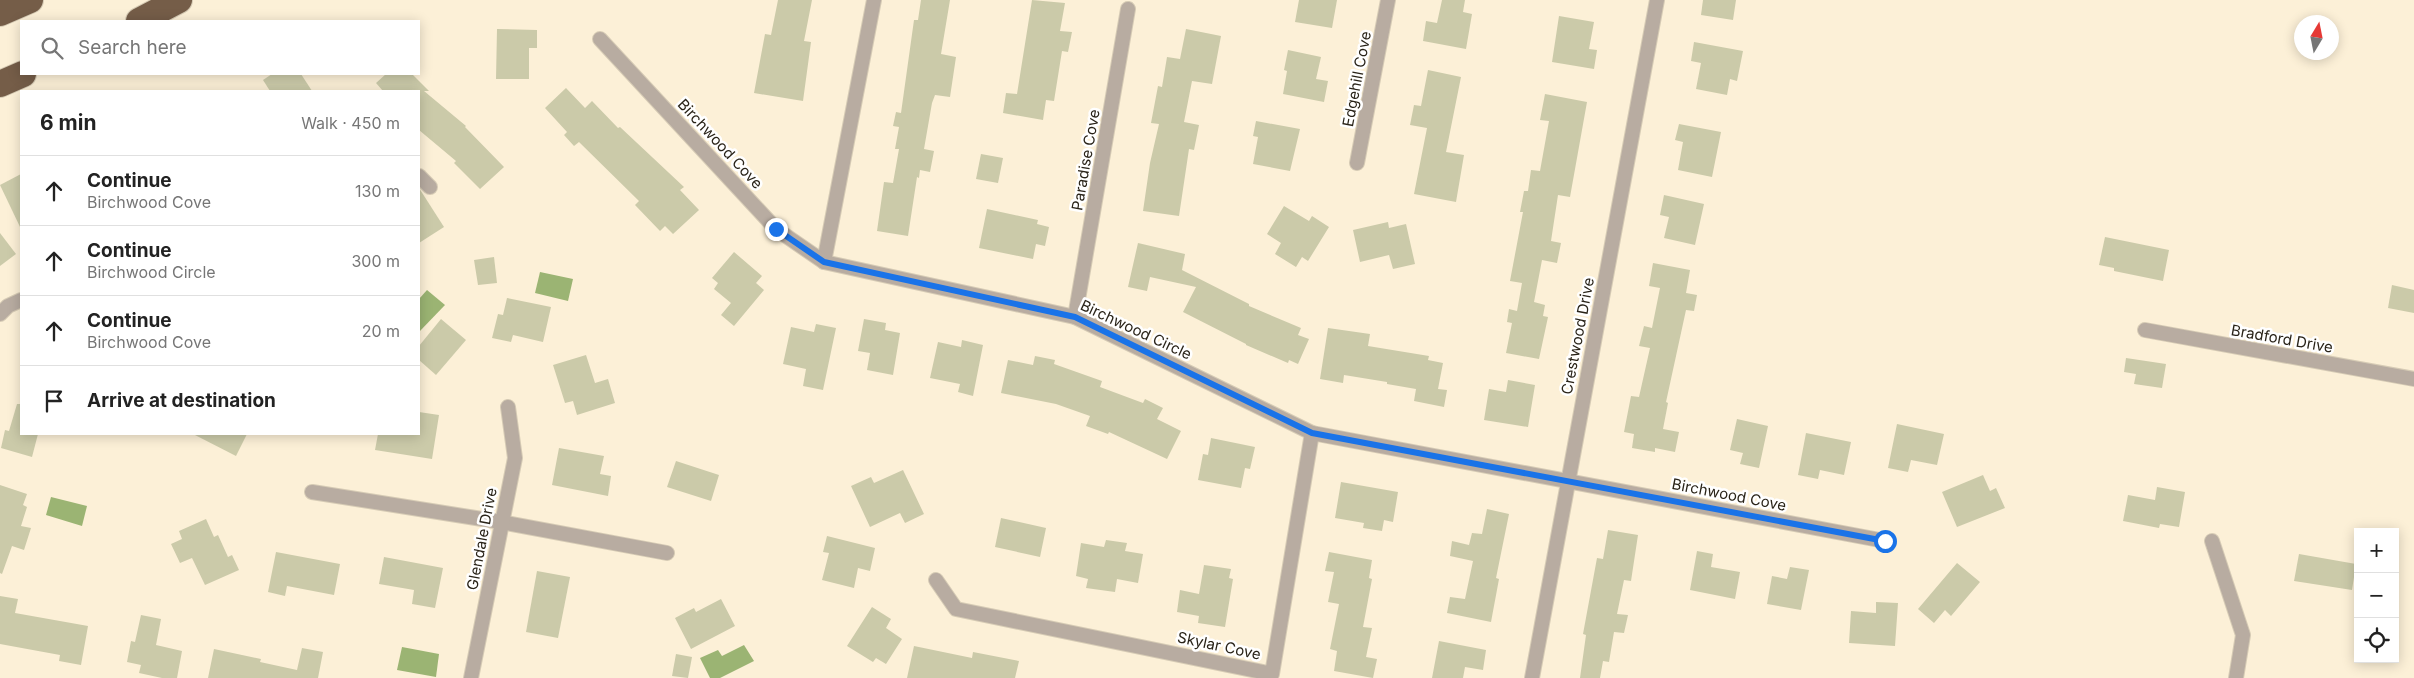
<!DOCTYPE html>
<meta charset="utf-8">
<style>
body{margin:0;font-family:Inter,sans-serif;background:#f6f6f6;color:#222}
.controls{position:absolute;right:15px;bottom:15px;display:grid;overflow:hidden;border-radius:0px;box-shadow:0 2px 12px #0003}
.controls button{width:45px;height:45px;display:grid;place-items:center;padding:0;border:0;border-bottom:1px solid #e0e0e0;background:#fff;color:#222;font:25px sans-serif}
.compass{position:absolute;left:2294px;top:15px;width:45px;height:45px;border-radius:50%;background:#fff;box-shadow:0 2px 12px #0003;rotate:10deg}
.stop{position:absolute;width:15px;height:15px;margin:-11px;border:4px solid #1a73e8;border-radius:50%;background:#fff}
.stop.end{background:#1a73e8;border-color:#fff;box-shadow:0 1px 5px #0008}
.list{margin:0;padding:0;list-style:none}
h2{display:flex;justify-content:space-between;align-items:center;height:65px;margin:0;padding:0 20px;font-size:21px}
h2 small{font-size:16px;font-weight:400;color:#767676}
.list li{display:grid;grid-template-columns:32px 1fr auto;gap:15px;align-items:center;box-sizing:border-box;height:70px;padding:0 20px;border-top:1px solid #e0e0e0}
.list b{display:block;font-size:19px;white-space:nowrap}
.list p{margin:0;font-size:16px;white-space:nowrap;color:#767676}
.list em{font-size:16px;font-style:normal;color:#767676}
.icon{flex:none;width:28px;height:28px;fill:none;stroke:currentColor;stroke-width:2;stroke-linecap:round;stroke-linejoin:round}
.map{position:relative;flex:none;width:2414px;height:678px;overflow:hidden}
.search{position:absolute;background:#fff;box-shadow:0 2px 12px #0003;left:20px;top:20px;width:400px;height:55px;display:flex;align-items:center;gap:12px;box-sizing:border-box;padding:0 18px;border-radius:0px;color:#767676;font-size:19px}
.panel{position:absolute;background:#fff;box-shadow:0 2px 12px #0003;left:20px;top:90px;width:400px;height:345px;border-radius:0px}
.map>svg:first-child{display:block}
.water{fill:#9bb473}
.building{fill:#cbcaa9}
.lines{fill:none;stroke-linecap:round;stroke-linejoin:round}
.minor-casing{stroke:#d6cbb5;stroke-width:16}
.motorway-casing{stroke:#d6cbb5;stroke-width:28}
.minor{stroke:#b8aca1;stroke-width:14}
.motorway{stroke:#755d48;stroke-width:26}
.route{stroke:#1a73e8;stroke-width:6}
.labels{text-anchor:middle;stroke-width:5;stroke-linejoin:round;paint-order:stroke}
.street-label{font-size:15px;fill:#292318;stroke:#fff}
</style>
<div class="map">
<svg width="2414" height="678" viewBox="0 0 2414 678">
<rect width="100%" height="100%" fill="#fcf0d7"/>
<g class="water">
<polygon points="540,272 573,279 568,301 535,293"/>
<polygon points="427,290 445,305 419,332 419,299"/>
<polygon points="51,497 87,506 82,526 46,515"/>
<polygon points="744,645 754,661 720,678 710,678 700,658 718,650 722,656"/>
<polygon points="402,647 439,654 436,677 397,670"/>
</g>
<g class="building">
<polygon points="778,0 812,0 804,41 811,42 803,101 754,93 765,34 771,35"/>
<polygon points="921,0 950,0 941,54 956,57 950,97 935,95 932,103 924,149 934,151 930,172 920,170 919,178 917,177 908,236 877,231 884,182 893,183 899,149 895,149 899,127 893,126 896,112 901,113 914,20 918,20"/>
<polygon points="1032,0 1065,3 1060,31 1072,32 1068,52 1062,51 1054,101 1046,100 1043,120 1003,113 1006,93 1017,94"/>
<polygon points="1299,0 1337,0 1332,28 1295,22"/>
<polygon points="1442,0 1465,0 1463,12 1472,14 1466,49 1423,41 1426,21 1437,23"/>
<polygon points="1703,0 1736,0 1733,20 1701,15"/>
<polygon points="1559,16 1594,22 1589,49 1597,50 1594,69 1552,62"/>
<polygon points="497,29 537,30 537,48 529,48 529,79 496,79"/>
<polygon points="1186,29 1221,36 1212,84 1192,81 1184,122 1199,125 1194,150 1189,149 1179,216 1143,211 1150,163 1159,124 1151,123 1158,86 1162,87 1167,57 1180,59"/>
<polygon points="1694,42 1743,51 1737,81 1730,79 1727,95 1696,89 1701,63 1691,61"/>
<polygon points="1288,50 1321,57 1316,79 1328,81 1324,102 1283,94 1287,71 1284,70"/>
<polygon points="1428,70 1461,77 1446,152 1464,155 1456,202 1414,194 1427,128 1410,125 1414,105 1421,106"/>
<polygon points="272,74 301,74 312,91 270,91 263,80"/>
<polygon points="386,74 412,74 429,91 424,91 466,126 465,127 504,167 480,189 454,163 456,161 419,130 419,91 383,91 376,83"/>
<polygon points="566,88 585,108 592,101 618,128 620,127 684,187 680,190 699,210 673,234 665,226 660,231 635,205 639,201 579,142 574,146 564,135 567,132 545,108"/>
<polygon points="1545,94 1587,102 1570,197 1558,195 1551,241 1561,243 1557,263 1542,260 1534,302 1545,305 1543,316 1548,317 1539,359 1506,353 1512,323 1507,322 1509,309 1517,311 1522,283 1510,281 1523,212 1520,212 1524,191 1528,191 1531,170 1540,171 1549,121 1540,120"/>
<polygon points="1256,121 1300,129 1290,171 1253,164 1258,137 1253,136"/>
<polygon points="1679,124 1721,132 1712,177 1678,170 1683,142 1675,140"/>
<polygon points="981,154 1003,158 998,183 976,179"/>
<polygon points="21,174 21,229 0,185"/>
<polygon points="419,188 444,227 419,243"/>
<polygon points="1664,195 1704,204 1695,245 1664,238 1669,217 1660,215"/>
<polygon points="1284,206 1309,221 1312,216 1329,227 1308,261 1302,257 1296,267 1275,254 1281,243 1267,234"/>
<polygon points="987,209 1038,220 1037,224 1049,227 1045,246 1036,244 1033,259 979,248"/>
<polygon points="1388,222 1389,228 1406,224 1415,264 1393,269 1389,255 1360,262 1353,230"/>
<polygon points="0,233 16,254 0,266"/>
<polygon points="2105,237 2169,250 2163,281 2114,271 2114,268 2099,265"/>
<polygon points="1138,243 1185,254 1182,270 1249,304 1249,306 1301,328 1298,335 1309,339 1298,364 1289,360 1288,363 1246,345 1246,344 1183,312 1196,287 1150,277 1147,291 1128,287"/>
<polygon points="734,252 762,276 756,283 764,290 734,326 721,315 731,303 714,289 718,283 712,278"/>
<polygon points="494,257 497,283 478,285 474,260"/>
<polygon points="1653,263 1690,270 1686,293 1697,295 1694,311 1686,310 1666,402 1668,403 1663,429 1679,432 1675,452 1655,448 1655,452 1632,448 1634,434 1624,432 1631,396 1639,397 1650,348 1639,346 1644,326 1652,328 1660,288 1649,286"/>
<polygon points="2392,285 2414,290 2414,313 2388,308"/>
<polygon points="507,298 551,307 543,342 513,335 511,342 492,338 498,314 503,315"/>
<polygon points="441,319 466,340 436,375 419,360 419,346"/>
<polygon points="864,319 886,323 885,330 900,333 893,375 867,370 870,353 858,351"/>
<polygon points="816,324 836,328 823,390 803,386 806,369 783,364 791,327 814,332"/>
<polygon points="1328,328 1370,334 1368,346 1429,356 1428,360 1443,363 1438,389 1447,390 1444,407 1414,401 1416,389 1387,384 1387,382 1344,375 1343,383 1320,379"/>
<polygon points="962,340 983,345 973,396 958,392 960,384 930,378 938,342 961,347"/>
<polygon points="586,355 595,383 608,379 615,403 577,415 573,401 565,403 553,365"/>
<polygon points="1035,356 1055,360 1054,364 1102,381 1100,387 1143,403 1145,399 1163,408 1157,419 1181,431 1167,459 1109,432 1108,434 1086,426 1090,416 1056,404 1001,393 1008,360 1033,365"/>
<polygon points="2126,358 2166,364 2162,388 2134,384 2136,374 2124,372"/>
<polygon points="1508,380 1535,385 1528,427 1484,420 1489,389 1506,392"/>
<polygon points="17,404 21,404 21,434 38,434 32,457 1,448 5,430 9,431"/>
<polygon points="419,412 439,415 432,459 375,450 378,434 419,434"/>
<polygon points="1737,419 1768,426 1759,468 1740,464 1743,453 1730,450"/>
<polygon points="1897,424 1944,434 1937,465 1911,460 1908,472 1888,468"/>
<polygon points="1806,433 1851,442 1844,475 1820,470 1818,479 1798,475"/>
<polygon points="193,434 247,434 236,456"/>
<polygon points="1211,438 1255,447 1250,469 1245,468 1241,488 1198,480 1203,454 1208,455"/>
<polygon points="559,448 604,456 600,474 611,476 608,496 552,485"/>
<polygon points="676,461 719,475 711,501 667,487"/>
<polygon points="903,470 924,514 905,523 900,513 870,527 851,486 871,477 874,483"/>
<polygon points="1983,475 1990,491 1996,488 2005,508 1957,527 1942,492"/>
<polygon points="1341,482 1398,492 1393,522 1384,520 1382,531 1363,528 1364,523 1335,518"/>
<polygon points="0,485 27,494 23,505 27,507 21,526 31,528 24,550 12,546 2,574 0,573"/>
<polygon points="2157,487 2185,492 2179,527 2160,524 2159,528 2123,521 2128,495 2155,500"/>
<polygon points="1487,509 1509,514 1496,578 1499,579 1491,622 1447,613 1450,597 1465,599 1473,561 1450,556 1452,541 1469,545 1472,533 1482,534"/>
<polygon points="1001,518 1046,528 1040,557 995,547"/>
<polygon points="206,519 214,537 218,535 228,557 232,555 239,570 205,585 192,558 180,563 171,544 182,539 179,531"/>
<polygon points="1608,530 1638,535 1631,581 1624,580 1617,614 1628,615 1624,633 1614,632 1609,662 1603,661 1600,678 1580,678 1586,635 1583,634 1597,558 1603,559"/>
<polygon points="827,536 875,548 870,571 858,568 854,588 822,580 829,553 823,552"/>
<polygon points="1106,540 1127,543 1125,551 1143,554 1138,583 1117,579 1115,592 1086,588 1088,579 1076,576 1081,543 1104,547"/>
<polygon points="1697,551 1713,554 1711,567 1740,572 1735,599 1690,590"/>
<polygon points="276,552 340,564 334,595 287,586 285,596 268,592"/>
<polygon points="1329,552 1372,560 1369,578 1372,579 1363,627 1372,628 1366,657 1377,659 1373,678 1334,671 1337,651 1330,649 1339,604 1328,602 1334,572 1325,571"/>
<polygon points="2299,554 2356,564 2352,590 2294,581"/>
<polygon points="384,557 443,568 435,608 412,604 414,590 379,584"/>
<polygon points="1957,563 1980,582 1951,616 1945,610 1934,623 1918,609"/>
<polygon points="1204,565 1231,569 1229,578 1233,579 1225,627 1198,623 1199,616 1177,612 1180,590 1199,594"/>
<polygon points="1790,567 1809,570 1801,610 1767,604 1772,576 1787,579"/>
<polygon points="537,571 570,577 558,638 526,632"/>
<polygon points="0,596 18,599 15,613 88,626 81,665 59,661 60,655 0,644"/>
<polygon points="721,599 735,626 691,649 675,618 694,608 696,612"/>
<polygon points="1876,602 1898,603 1895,646 1849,643 1851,611 1876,613"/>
<polygon points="872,607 891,619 886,628 902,639 886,664 876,658 873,662 847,646"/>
<polygon points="141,615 161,619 156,645 182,651 177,678 162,678 139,673 141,665 127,662 131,641 135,642"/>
<polygon points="1439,641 1486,650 1483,670 1465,667 1463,678 1432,678"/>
<polygon points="914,646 972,658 973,652 1019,661 1015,678 907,678"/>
<polygon points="302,648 323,652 318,678 208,678 214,649 261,659 260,662 297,670"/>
<polygon points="676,654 692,657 688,678 672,676"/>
</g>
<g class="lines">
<defs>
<g id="minor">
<polyline points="874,0 824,262 1075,317 1312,433 1885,541"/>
<polyline points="600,39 776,229 824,262"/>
<polyline points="1357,163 1388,0"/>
<polyline points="419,176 430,187"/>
<polyline points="0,314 8,306 21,300"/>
<polyline points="1075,317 1128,9"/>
<polyline points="2145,330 2414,379"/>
<polyline points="312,492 501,522 667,553"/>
<polyline points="2212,541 2243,635 2236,678"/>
<polyline points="936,580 956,609 1272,674 1312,433"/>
<polyline points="471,678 515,458 508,407"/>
<polyline points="1532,678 1657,0"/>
</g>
<g id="motorway">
<polyline points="0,13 30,0"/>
<polyline points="139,21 179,0"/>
<polyline points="0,84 23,74"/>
</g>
</defs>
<use href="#minor" class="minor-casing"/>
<use href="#motorway" class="motorway-casing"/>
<use href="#minor" class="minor"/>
<use href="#motorway" class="motorway"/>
</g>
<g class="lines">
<polyline class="route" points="776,229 824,262 1075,317 1312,433 1885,541"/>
</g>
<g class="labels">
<g class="street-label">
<text transform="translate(1357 79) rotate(-79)" y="5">Edgehill Cove</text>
<text transform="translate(720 144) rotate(47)" y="5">Birchwood Cove</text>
<text transform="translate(1086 160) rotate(-80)" y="5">Paradise Cove</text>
<text transform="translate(1136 330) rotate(25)" y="5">Birchwood Circle</text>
<text transform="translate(1578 336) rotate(-79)" y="5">Crestwood Drive</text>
<text transform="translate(2282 339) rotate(10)" y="5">Bradford Drive</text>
<text transform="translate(1729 495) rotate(11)" y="5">Birchwood Cove</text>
<text transform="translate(482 539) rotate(-79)" y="5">Glendale Drive</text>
<text transform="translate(1219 646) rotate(12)" y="5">Skylar Cove</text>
</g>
</g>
</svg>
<div class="controls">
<button>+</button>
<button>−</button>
<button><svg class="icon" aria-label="locate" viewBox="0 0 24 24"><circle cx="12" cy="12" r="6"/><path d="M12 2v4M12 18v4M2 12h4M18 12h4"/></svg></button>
</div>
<svg class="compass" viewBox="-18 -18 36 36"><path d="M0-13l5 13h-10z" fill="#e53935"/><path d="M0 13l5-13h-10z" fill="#767676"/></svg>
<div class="stop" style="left:1885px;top:541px"></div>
<div class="stop end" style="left:776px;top:229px"></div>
<div class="search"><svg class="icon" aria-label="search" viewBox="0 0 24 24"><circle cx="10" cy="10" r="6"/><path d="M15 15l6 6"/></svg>Search here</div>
<section class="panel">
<h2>6 min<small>Walk · 450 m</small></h2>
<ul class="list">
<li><svg class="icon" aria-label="ahead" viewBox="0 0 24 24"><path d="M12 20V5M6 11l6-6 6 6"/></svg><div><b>Continue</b><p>Birchwood Cove</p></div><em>130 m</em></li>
<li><svg class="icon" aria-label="ahead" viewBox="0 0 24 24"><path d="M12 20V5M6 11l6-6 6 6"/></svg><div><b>Continue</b><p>Birchwood Circle</p></div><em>300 m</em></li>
<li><svg class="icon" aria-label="ahead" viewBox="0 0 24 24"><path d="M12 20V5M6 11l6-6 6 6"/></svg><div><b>Continue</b><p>Birchwood Cove</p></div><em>20 m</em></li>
<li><svg class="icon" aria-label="arrive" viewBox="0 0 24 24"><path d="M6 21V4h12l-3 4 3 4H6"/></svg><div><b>Arrive at destination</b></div></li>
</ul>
</section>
</div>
